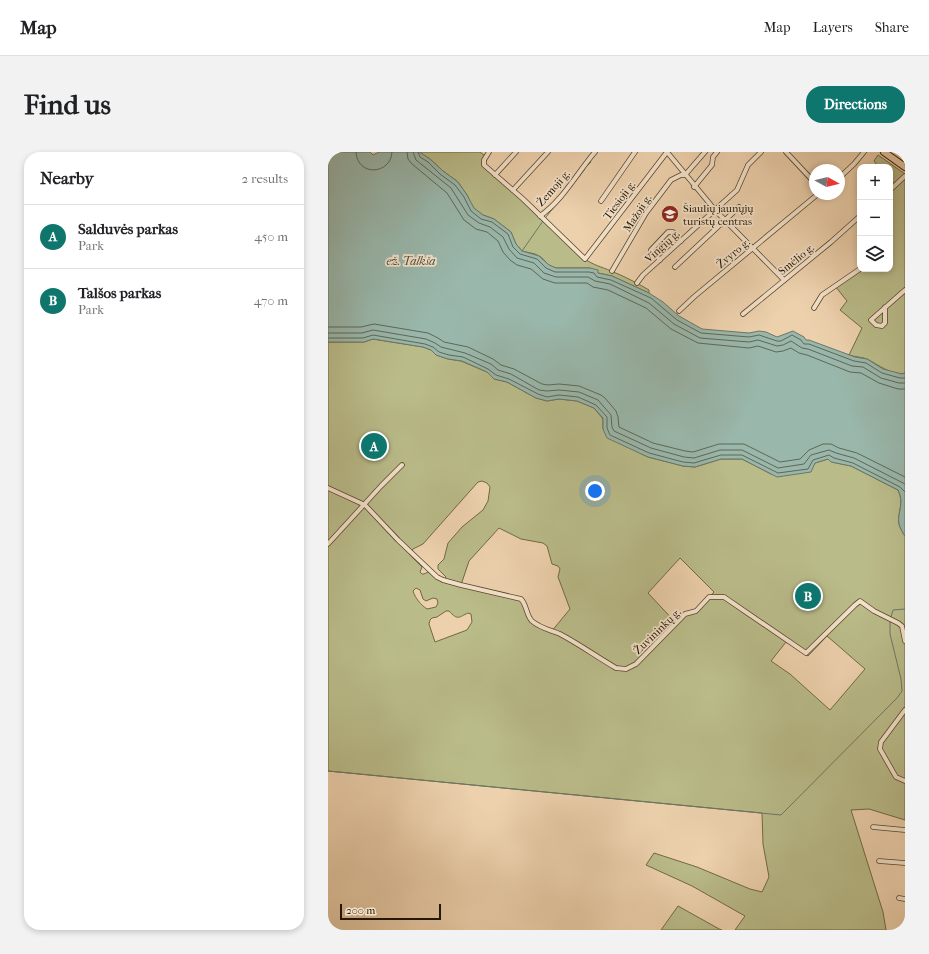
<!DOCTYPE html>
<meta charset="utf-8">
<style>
body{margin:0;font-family:"IM FELL French Canon",serif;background:#f2f2f2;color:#202124}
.controls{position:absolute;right:12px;top:12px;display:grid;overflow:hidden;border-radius:8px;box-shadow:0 2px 6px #0003}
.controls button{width:36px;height:36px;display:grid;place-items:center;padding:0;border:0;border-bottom:1px solid #e0e0e0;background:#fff;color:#202124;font:20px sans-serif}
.compass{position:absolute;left:481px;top:12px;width:36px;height:36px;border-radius:50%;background:#fff;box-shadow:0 2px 6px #0003;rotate:98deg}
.scale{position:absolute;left:12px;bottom:10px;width:101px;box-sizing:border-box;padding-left:4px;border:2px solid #261701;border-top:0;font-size:11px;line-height:14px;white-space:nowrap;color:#261701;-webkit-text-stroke:3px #f3e1ca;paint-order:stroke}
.you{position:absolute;left:267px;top:339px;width:14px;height:14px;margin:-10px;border:3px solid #fff;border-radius:50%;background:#1a73e8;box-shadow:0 0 0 6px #1a73e833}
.badge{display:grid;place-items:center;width:26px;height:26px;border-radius:50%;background:#0f766e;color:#fff;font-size:13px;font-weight:700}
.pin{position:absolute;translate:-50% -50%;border:2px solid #fff;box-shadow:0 1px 4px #0006}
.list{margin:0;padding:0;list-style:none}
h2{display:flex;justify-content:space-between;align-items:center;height:52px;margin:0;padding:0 16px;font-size:17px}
h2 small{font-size:13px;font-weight:400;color:#757577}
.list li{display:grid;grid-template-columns:26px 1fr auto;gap:12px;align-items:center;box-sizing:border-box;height:64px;padding:0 16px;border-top:1px solid #e0e0e0}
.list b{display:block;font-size:15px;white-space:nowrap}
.list p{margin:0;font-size:13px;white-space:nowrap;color:#757577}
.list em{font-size:13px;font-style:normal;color:#757577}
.icon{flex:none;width:22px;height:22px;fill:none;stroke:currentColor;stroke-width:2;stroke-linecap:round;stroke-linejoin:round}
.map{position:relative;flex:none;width:577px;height:778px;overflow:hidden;border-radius:16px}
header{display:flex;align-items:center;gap:24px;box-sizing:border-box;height:56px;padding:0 20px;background:#fff;border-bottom:1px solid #e0e0e0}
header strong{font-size:19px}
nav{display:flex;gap:22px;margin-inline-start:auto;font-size:14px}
.intro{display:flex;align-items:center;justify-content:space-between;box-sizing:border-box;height:96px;padding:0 24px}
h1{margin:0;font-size:28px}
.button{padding:10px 18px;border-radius:16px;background:#0f766e;color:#fff;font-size:14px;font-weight:700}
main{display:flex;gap:24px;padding:0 24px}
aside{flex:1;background:#fff;border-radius:16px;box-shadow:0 2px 6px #0003}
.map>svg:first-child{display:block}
.green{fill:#b9bb89;stroke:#706945;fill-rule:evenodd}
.water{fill:#99b7ab;stroke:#6b7767}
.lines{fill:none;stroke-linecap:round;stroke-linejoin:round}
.shore{stroke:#606756;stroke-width:1}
.stream{stroke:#6b7767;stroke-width:1}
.minor-casing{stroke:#58462c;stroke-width:5.5}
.highway-casing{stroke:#261701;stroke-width:8}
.minor{stroke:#f3e1ca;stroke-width:4}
.highway{stroke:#edd1ad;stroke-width:6}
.labels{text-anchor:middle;stroke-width:3.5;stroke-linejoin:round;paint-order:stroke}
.street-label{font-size:11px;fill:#261701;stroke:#f3e1ca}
.poi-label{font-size:11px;fill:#261701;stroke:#f3e1ca;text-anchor:start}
.water-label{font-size:12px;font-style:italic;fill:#4e4f3c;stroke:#f3e1ca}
</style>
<header>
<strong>Map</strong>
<nav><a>Map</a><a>Layers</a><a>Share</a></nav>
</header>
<div class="intro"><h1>Find us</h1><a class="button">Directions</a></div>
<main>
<aside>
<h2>Nearby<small>2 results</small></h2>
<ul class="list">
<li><span class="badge">A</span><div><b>Salduvės parkas</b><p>Park</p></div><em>450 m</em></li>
<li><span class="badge">B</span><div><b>Talšos parkas</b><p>Park</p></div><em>470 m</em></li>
</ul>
</aside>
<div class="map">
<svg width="577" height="778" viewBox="0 0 577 778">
<rect width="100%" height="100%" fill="#edd1ad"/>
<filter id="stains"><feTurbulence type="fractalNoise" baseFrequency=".005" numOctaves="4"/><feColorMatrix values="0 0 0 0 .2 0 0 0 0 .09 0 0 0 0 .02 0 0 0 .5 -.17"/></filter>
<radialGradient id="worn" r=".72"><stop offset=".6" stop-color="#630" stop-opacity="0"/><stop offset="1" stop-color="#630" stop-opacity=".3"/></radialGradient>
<g class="green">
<path d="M91 0H152L157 4 156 13 257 107C265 113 274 115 283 119 296 124 309 131 321 138V141L284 124 270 121 262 116H228L221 113 213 105 207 102 194 99 188 92 183 80 166 67 155 63 145 56 139 43 130 30 115 19 102 7Z"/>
<path d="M550 3 577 22V221C566 225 549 212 539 207 534 205 527 205 521 203L534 176 512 158 519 149 507 134 532 117H562V38L568 33 562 26V15H551L546 9Z"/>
<path d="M45 187 95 195 103 198 108 203 120 207 133 209 159 220 166 227 179 230 208 246 219 249 231 247 249 249 266 256 275 267V277L304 297 320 305 355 314 367 315 393 307H414L443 322 487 311 500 307 504 310 523 314 570 338C577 352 569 359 571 372 572 376 575 381 577 384V668L541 657 523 658 555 760 558 778H407L417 764 364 734 318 713 326 701 369 715 422 737 434 740 441 725 435 692 434 661 0 619V190H36ZM154 329 159 331 162 335 160 349 155 358 134 375 120 391 116 407 110 413V417L118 425 114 430 100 420 96 422H94L92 420 94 415 81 402 85 397 95 392 150 330ZM171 376 193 387 215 391 219 394 224 412 230 414 232 417 230 425 242 457 223 480 202 467 197 450 190 445 133 433 141 409ZM352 406 386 440 368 459 357 462 348 471 320 441ZM88 436 92 438 95 447 98 449 105 446 109 447 110 451 108 455 99 457C93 453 87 446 85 439ZM118 459H121C130 469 131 465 140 461L143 462 144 470 139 478 107 490 101 472 102 468 104 466 109 465ZM499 484 537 517 502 558 462 522 443 509 458 490 480 504Z"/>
<polygon points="350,754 393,778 394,778 333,778"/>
</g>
<path class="water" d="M0 0H42L45 3 51 0H91L93 1 102 7 115 19 130 30 139 43 146 56 155 63 166 67 183 80 188 92 194 99 211 104 221 113 228 116H262L270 118V121L284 124 321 141 335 150 351 164 374 177 421 181 431 179 438 180 449 185 465 179 476 185 478 188H481L527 205 539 207 555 217 574 222 577 221V384C575 381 572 376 571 372 569 359 577 352 570 338L523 314 503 310 500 307 487 311 483 320 449 325 414 307H393L367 315 355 314 320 305 279 286 275 277V266L266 256 249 249 231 247 219 249 208 246 179 230 166 227 159 220 134 209 120 207 108 203 103 198 95 195 45 187 36 190H0Z"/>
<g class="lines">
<g class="shore">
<path d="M28 0C29 25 63 23 64 0"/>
<polyline points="79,0 80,7 84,12 119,41 136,68 148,77 159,80 170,89 175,100 182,108 189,113 203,117 215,127 227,131 259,131 265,135 280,138 318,156 343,177 370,191 421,196 430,194 448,200 455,199 463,196 471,201 479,203 522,220 533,221 551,231 570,237 577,237"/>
<polyline points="85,0 88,8 123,36 140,63 151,71 162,75 175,85 181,97 189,106 206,111 216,121 228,125 260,125 267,129 282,132 321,151 346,172 372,186 421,190 430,188 449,194 455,193 463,189 474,196 480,197 524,214 535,215 553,226 571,231 577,231"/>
<polyline points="90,0 92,5 100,10 112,22 127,33 136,45 143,59 153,67 164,70 180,82 185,95 192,102 209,107 218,116 227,120 261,120 266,121 269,125 283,128 323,146 349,168 373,181 421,185 431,183 449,189 453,189 464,183 473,188 476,192 481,192 526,209 538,211 554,221 572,226 577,226"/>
<polyline points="0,175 33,175 46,172 100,181 110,186 116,190 140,195 165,207 173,213 186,217 214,232 220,233 231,232 251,234 273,243 277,246 288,259 290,265 291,275 325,291 357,299 365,300 391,292 416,292 452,310 472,307 481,298 495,292 503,292 511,296 529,301 577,325"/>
<polyline points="0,181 34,181 45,178 98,187 107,191 113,195 137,201 163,212 170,218 183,222 211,238 219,239 231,238 251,240 270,248 283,263 284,275 286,279 323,296 356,305 366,306 392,298 414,298 450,316 476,312 483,303 501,298 508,301 526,306 577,332"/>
<polyline points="0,186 35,186 45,183 97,192 105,195 111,200 121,203 135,205 160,217 168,223 181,227 210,242 219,245 231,243 250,245 268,253 279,265 279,276 282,283 321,301 355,310 366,311 393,303 414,303 450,321 480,317 485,308 501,303 506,306 525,311 572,335 577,340"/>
</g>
<g class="stream">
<polyline points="260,13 263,10"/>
<polyline points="246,31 257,17"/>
<polyline points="218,65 231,49"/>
<polyline points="194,99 215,69"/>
<polyline points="563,465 565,458 577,457"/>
<polyline points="0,619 453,663 569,546 574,539 573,527 562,482 562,470"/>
</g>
<defs>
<g id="minor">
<polyline points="161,0 156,8 156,13 195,47 257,107 339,0"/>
<polyline points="339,0 387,58 456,128"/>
<polyline points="458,0 487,31"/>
<polyline points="167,23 188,0"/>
<polyline points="511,26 526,12 536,0"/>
<polyline points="366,35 384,13 385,5 389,0"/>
<polyline points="185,38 220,0"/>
<polyline points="562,38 577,24"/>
<polyline points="273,49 307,0"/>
<path d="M212 64C235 48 249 21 267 0"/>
<polyline points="562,82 562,86"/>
<polyline points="332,108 323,98 340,80 345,80 353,89"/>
<polyline points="347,115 411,55"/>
<polyline points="284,119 318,61 343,28 353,23 357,23 377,0"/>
<polyline points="309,131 315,123 409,38 420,13 433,0"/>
<polyline points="557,155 557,171 554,174 548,173 543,168 577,138"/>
<polyline points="486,156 494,143 532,117"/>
<polyline points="351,159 367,144 490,42"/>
<polyline points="415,162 503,90 532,64"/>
<path d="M0 336 37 353 70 388 109 425 115 428 133 433 193 447C199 453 198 463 204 469 212 476 222 478 232 482 251 492 269 505 288 516L298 517 308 512 357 462 368 459 381 445H396L478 501 527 453 532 449 546 459 570 471 574 474 577 489"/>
<polyline points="0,392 53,334 74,313"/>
<polyline points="577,558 553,590 552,597 568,625 577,629"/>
<polyline points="545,675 577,678"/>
<polyline points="551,709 577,711"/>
<polyline points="571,746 577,747"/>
</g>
<polyline id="highway" points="556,0 577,15"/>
</defs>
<use href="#minor" class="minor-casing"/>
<use href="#highway" class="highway-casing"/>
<use href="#minor" class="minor"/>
<use href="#highway" class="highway"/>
</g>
<defs>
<symbol id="school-disc" viewBox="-11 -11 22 22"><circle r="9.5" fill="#8f2418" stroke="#f3e1ca"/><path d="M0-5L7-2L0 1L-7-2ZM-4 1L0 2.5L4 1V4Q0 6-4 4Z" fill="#fff"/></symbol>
</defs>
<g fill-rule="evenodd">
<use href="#school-disc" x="332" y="52" width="20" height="20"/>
</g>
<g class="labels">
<g class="street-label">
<text transform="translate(225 36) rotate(-49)" y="4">Žemoji g.</text>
<text transform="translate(291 48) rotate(-53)" y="4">Tiesioji g.</text>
<text transform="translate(309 61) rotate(-57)" y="4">Mažoji g.</text>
<text transform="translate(334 94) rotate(-42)" y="4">Vingių g.</text>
<text transform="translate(405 101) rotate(-40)" y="4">Žvyro g.</text>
<text transform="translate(468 107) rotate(-39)" y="4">Smėlio g.</text>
<text transform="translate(329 479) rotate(-44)" y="4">Žuvininkų g.</text>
</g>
<g class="poi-label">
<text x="355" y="60">Šiaulių jaunųjų<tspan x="355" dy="13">turistų centras</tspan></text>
</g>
<g class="water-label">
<text x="83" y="113">ež. Talkša</text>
</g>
</g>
<rect width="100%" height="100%" filter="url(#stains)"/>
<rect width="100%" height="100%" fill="url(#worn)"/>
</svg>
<div class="controls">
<button>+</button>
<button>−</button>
<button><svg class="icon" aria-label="layers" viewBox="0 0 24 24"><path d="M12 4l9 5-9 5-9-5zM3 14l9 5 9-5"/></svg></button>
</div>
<svg class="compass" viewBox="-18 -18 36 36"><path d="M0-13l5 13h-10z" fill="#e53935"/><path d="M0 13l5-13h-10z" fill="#757577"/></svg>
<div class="scale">200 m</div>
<div class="you"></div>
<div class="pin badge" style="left:46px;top:294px">A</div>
<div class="pin badge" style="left:480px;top:444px">B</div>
</div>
</main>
